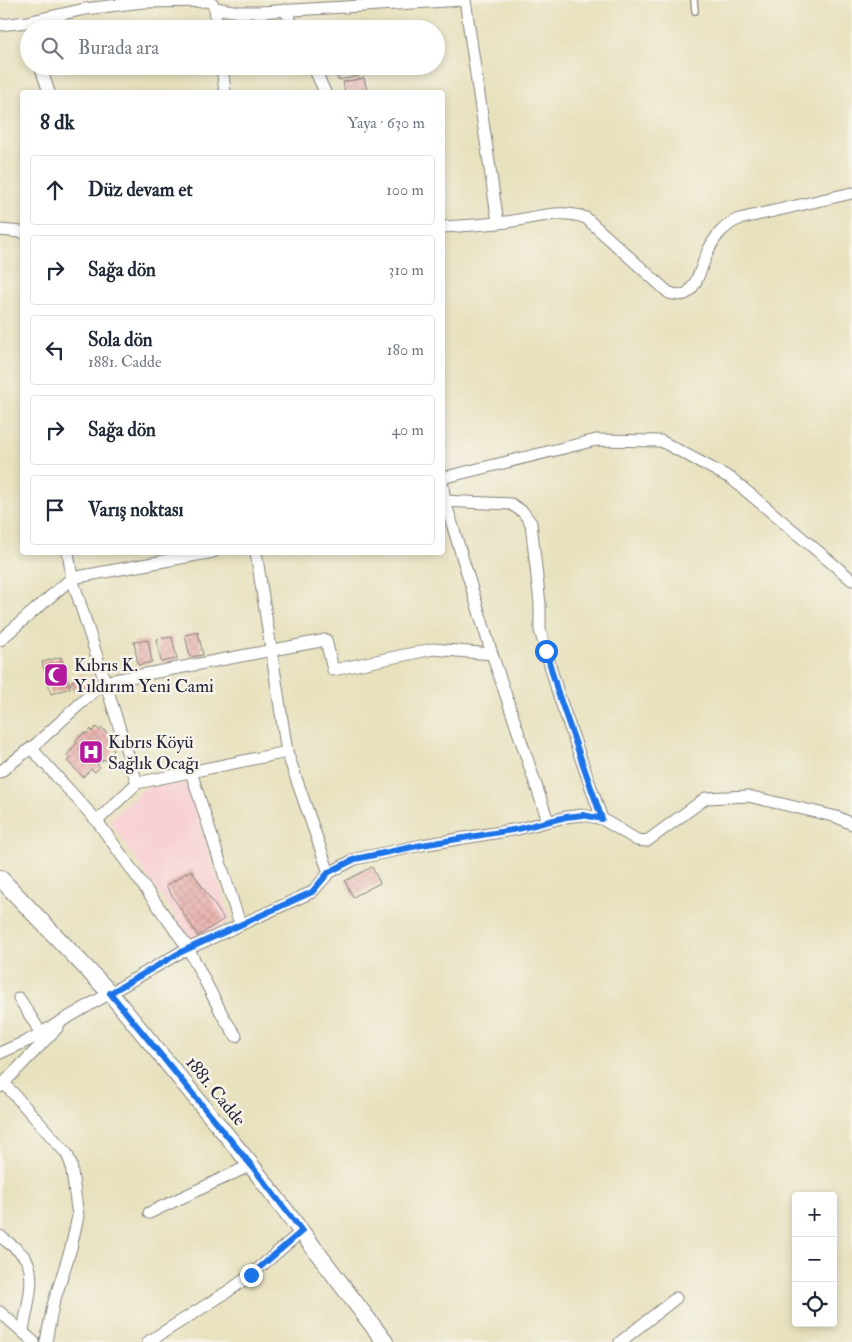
<!DOCTYPE html>
<html lang="tr">
<meta charset="utf-8">
<style>
body{margin:0;font-family:"IM FELL Double Pica",serif;background:#f2f2f3;color:#1f2937}
.controls{position:absolute;right:15px;bottom:15px;display:grid;overflow:hidden;border-radius:5px;box-shadow:0 2px 8px #0003}
.controls button{width:45px;height:45px;display:grid;place-items:center;padding:0;border:0;border-bottom:1px solid #e0e1e3;background:#fff;color:#1f2937;font:25px sans-serif}
.stop{position:absolute;width:15px;height:15px;margin:-11px;border:4px solid #1a73e8;border-radius:50%;background:#fff}
.stop.end{background:#1a73e8;border-color:#fff;box-shadow:0 1px 5px #0008}
.list{margin:0;padding:0;list-style:none}
h2{display:flex;justify-content:space-between;align-items:center;height:65px;margin:0;padding:0 20px;font-size:21px}
h2 small{font-size:16px;font-weight:400;color:#747a83}
.list li{display:grid;grid-template-columns:32px 1fr auto;gap:15px;align-items:center;box-sizing:border-box;height:70px;margin:0 10px 10px;padding:0 10px;border:1px solid #e0e1e3;border-radius:5px}
.list b{display:block;font-size:19px;white-space:nowrap}
.list p{margin:0;font-size:16px;white-space:nowrap;color:#747a83}
.list em{font-size:16px;font-style:normal;color:#747a83}
.icon{flex:none;width:28px;height:28px;fill:none;stroke:currentColor;stroke-width:2;stroke-linecap:round;stroke-linejoin:round}
.map{position:relative;flex:none;width:852px;height:1342px;overflow:hidden}
.search{position:absolute;background:#fff;box-shadow:0 2px 8px #0003;left:20px;top:20px;width:425px;height:55px;display:flex;align-items:center;gap:12px;box-sizing:border-box;padding:0 18px;border-radius:28px;color:#747a83;font-size:19px}
.panel{position:absolute;background:#fff;box-shadow:0 2px 8px #0003;left:20px;top:90px;width:425px;height:465px;border-radius:5px}
.map>svg:first-child{display:block}
.built{fill:#f7cfd4}
.building{fill:url(#building-cross-hatch)}
.lines{fill:none;stroke-linecap:round;stroke-linejoin:round}
.lane-casing{stroke:#84827c;stroke-width:8}
.street-casing{stroke:#84827c;stroke-width:13}
.secondary-casing{stroke:#84827c;stroke-width:18}
.lane{stroke:#fff;stroke-width:5.5}
.street{stroke:#fff;stroke-width:11}
.secondary{stroke:#fff;stroke-width:16}
.route{stroke:#1a73e8;stroke-width:6}
.labels{text-anchor:middle;stroke-width:5;stroke-linejoin:round;paint-order:stroke}
.poi-label{font-size:18px;fill:#22223b;stroke:#f7f3e8;text-anchor:start}
.street-label{font-size:18px;fill:#22223b;stroke:#f7f3e8}
</style>
<div class="map">
<svg width="852" height="1342" viewBox="0 0 852 1342">
<defs>
<pattern id="building-cross-hatch" width="8" height="8" patternUnits="userSpaceOnUse" patternTransform="scale(1.25)"><rect width="8" height="8" fill="#e7aba7"/><path d="M0 0l8 8M0 8l8-8" fill="none" stroke="#c69391"/></pattern>
</defs>
<rect width="100%" height="100%" fill="#f7f3e8"/>
<filter id="ink" filterUnits="userSpaceOnUse"><feTurbulence type="fractalNoise" baseFrequency=".02" numOctaves="2"/><feDisplacementMap in="SourceGraphic" scale="10" xChannelSelector="R" yChannelSelector="G"/><feConvolveMatrix kernelMatrix="1 2 1 2 8 2 1 2 1" color-interpolation-filters="sRGB"/></filter>
<filter id="wash" filterUnits="userSpaceOnUse"><feTurbulence type="fractalNoise" baseFrequency=".0096" numOctaves="4" result="noise"/><feDisplacementMap in="SourceGraphic" scale="20" xChannelSelector="R" yChannelSelector="G"/><feGaussianBlur stdDeviation="1.12" result="paint"/><feColorMatrix in="noise" values="0 0 0 0 0 0 0 0 0 0 0 0 0 0 0 0 0 1.4 0 .05"/><feComposite in="paint" operator="in"/></filter>
<g filter="url(#wash)">
<rect width="100%" height="100%" fill="#e7e1be"/>
<polygon class="built" points="187,784 231,921 192,941 109,820 147,786"/>
<g id="blocks">
<g class="building">
<polygon points="342,66 357,66 359,76 338,80 335,68"/>
<polygon points="364,78 367,90 345,92 343,82"/>
<polygon points="198,632 203,655 190,657 185,635"/>
<polygon points="172,637 177,659 161,662 157,639"/>
<polygon points="148,640 152,662 138,665 134,642"/>
<polygon points="61,657 70,688 51,694 42,662"/>
<polygon points="81,674 89,682 78,692 70,683"/>
<polygon points="96,727 100,731 102,728 117,743 112,748 114,750 111,754 113,756 107,762 104,759 97,765 100,767 95,772 91,769 83,777 67,761 70,758 67,755 77,743 75,741 84,733 86,734 91,729 92,732"/>
<polygon points="372,867 380,883 353,897 345,881"/>
<polygon points="191,870 224,919 198,936 166,886"/>
</g>
</g>
</g>
<g filter="url(#ink)">
<use href="#blocks" fill-opacity="0" stroke="#84827c" stroke-width="1"/>
<g class="lines">
<defs>
<polyline id="lane" points="694,0 695,11"/>
<g id="street">
<polyline points="465,0 498,223"/>
<polyline points="215,8 217,29"/>
<polyline points="285,10 295,29"/>
<polyline points="0,25 27,22 85,9 143,2 210,1 215,8 239,12 259,12 464,0"/>
<polyline points="40,66 49,92"/>
<polyline points="222,66 225,92"/>
<polyline points="313,66 325,92"/>
<path d="M442 227C461 226 479 225 497 223 526 221 558 207 586 218L669 293C675 294 680 296 685 294 697 289 703 260 709 249 715 236 726 224 739 219L852 193"/>
<polyline points="0,230 22,232"/>
<polyline points="442,478 596,440 661,441 732,479 852,580"/>
<polyline points="442,481 445,501 492,654 548,821"/>
<polyline points="442,501 511,504 523,512 531,523 540,604 540,630 558,693 602,819"/>
<polyline points="68,552 72,578 137,783"/>
<polyline points="256,552 287,752 329,873"/>
<polyline points="0,640 72,578 213,552"/>
<polyline points="31,748 97,821 188,948 224,1018 236,1036"/>
<polyline points="0,772 36,744 104,682 326,640 333,670 433,649 492,654"/>
<polyline points="191,772 240,924"/>
<polyline points="97,821 137,783 287,752"/>
<polyline points="19,998 41,1033"/>
<polyline points="0,1053 29,1040 181,952 312,892 329,873 355,859 422,845 518,829 566,817 583,815 602,819 637,840 647,841 706,798 748,796 837,817 852,824"/>
<polyline points="4,1083 67,1154 71,1164 78,1216 71,1248 53,1305 46,1342"/>
<polyline points="0,1087 58,1027"/>
<polyline points="149,1213 251,1165"/>
<path d="M0 1236C8 1243 20 1250 26 1259 37 1277 26 1311 23 1331"/>
<polyline points="0,1312 34,1342"/>
<polyline points="148,1342 227,1292 251,1275 302,1231"/>
<polyline points="620,1342 676,1298"/>
</g>
<polyline id="secondary" points="0,878 110,993 251,1165 385,1342"/>
</defs>
<use href="#lane" class="lane-casing"/>
<use href="#street" class="street-casing"/>
<use href="#secondary" class="secondary-casing"/>
<use href="#lane" class="lane"/>
<use href="#street" class="street"/>
<use href="#secondary" class="secondary"/>
</g>
</g>
<g class="lines" filter="url(#ink)">
<polyline class="route" points="251,1275 302,1231 251,1165 110,993 181,952 312,892 329,872 355,859 422,845 518,829 566,817 583,815 602,819 558,693 546,651"/>
</g>
<defs>
<symbol id="mosque-square" viewBox="-11 -11 22 22"><rect x="-9" y="-9" width="18" height="18" rx="4" fill="#b5179e" stroke="#f7f3e8"/><path d="M3.5-4.9A6 6 0 1 0 3.5 4.9A5 5 0 1 1 3.5-4.9Z" fill="#fff"/></symbol>
<symbol id="hospital-square" viewBox="-11 -11 22 22"><rect x="-9" y="-9" width="18" height="18" rx="4" fill="#b5179e" stroke="#f7f3e8"/><path d="M-5-5h3v3.5h4V-5h3V5h-3V1.5h-4V5h-3Z" fill="#fff"/></symbol>
</defs>
<g fill-rule="evenodd">
<use href="#mosque-square" x="42" y="661" width="28" height="28"/>
<use href="#hospital-square" x="77" y="738" width="28" height="28"/>
</g>
<g class="labels">
<g class="poi-label">
<text x="74" y="671">Kıbrıs K.<tspan x="74" dy="21">Yıldırım Yeni Cami</tspan></text>
<text x="108" y="748">Kıbrıs Köyü<tspan x="108" dy="21">Sağlık Ocağı</tspan></text>
</g>
<g class="street-label">
<text transform="translate(216 1091) rotate(51)" y="6">1881. Cadde</text>
</g>
</g>
</svg>
<div class="controls">
<button>+</button>
<button>−</button>
<button><svg class="icon" aria-label="locate" viewBox="0 0 24 24"><circle cx="12" cy="12" r="6"/><path d="M12 2v4M12 18v4M2 12h4M18 12h4"/></svg></button>
</div>
<div class="stop" style="left:546px;top:651px"></div>
<div class="stop end" style="left:251px;top:1275px"></div>
<div class="search"><svg class="icon" aria-label="search" viewBox="0 0 24 24"><circle cx="10" cy="10" r="6"/><path d="M15 15l6 6"/></svg>Burada ara</div>
<section class="panel">
<h2>8 dk<small>Yaya · 630 m</small></h2>
<ul class="list">
<li><svg class="icon" aria-label="ahead" viewBox="0 0 24 24"><path d="M12 20V5M6 11l6-6 6 6"/></svg><div><b>Düz devam et</b></div><em>100 m</em></li>
<li><svg class="icon" aria-label="right" viewBox="0 0 24 24"><path d="M7 20v-9h11M14 6l5 5-5 5"/></svg><div><b>Sağa dön</b></div><em>310 m</em></li>
<li><svg class="icon" aria-label="left" viewBox="0 0 24 24"><path d="M17 20v-9H6M10 6l-5 5 5 5"/></svg><div><b>Sola dön</b><p>1881. Cadde</p></div><em>180 m</em></li>
<li><svg class="icon" aria-label="right" viewBox="0 0 24 24"><path d="M7 20v-9h11M14 6l5 5-5 5"/></svg><div><b>Sağa dön</b></div><em>40 m</em></li>
<li><svg class="icon" aria-label="arrive" viewBox="0 0 24 24"><path d="M6 21V4h12l-3 4 3 4H6"/></svg><div><b>Varış noktası</b></div></li>
</ul>
</section>
</div>
